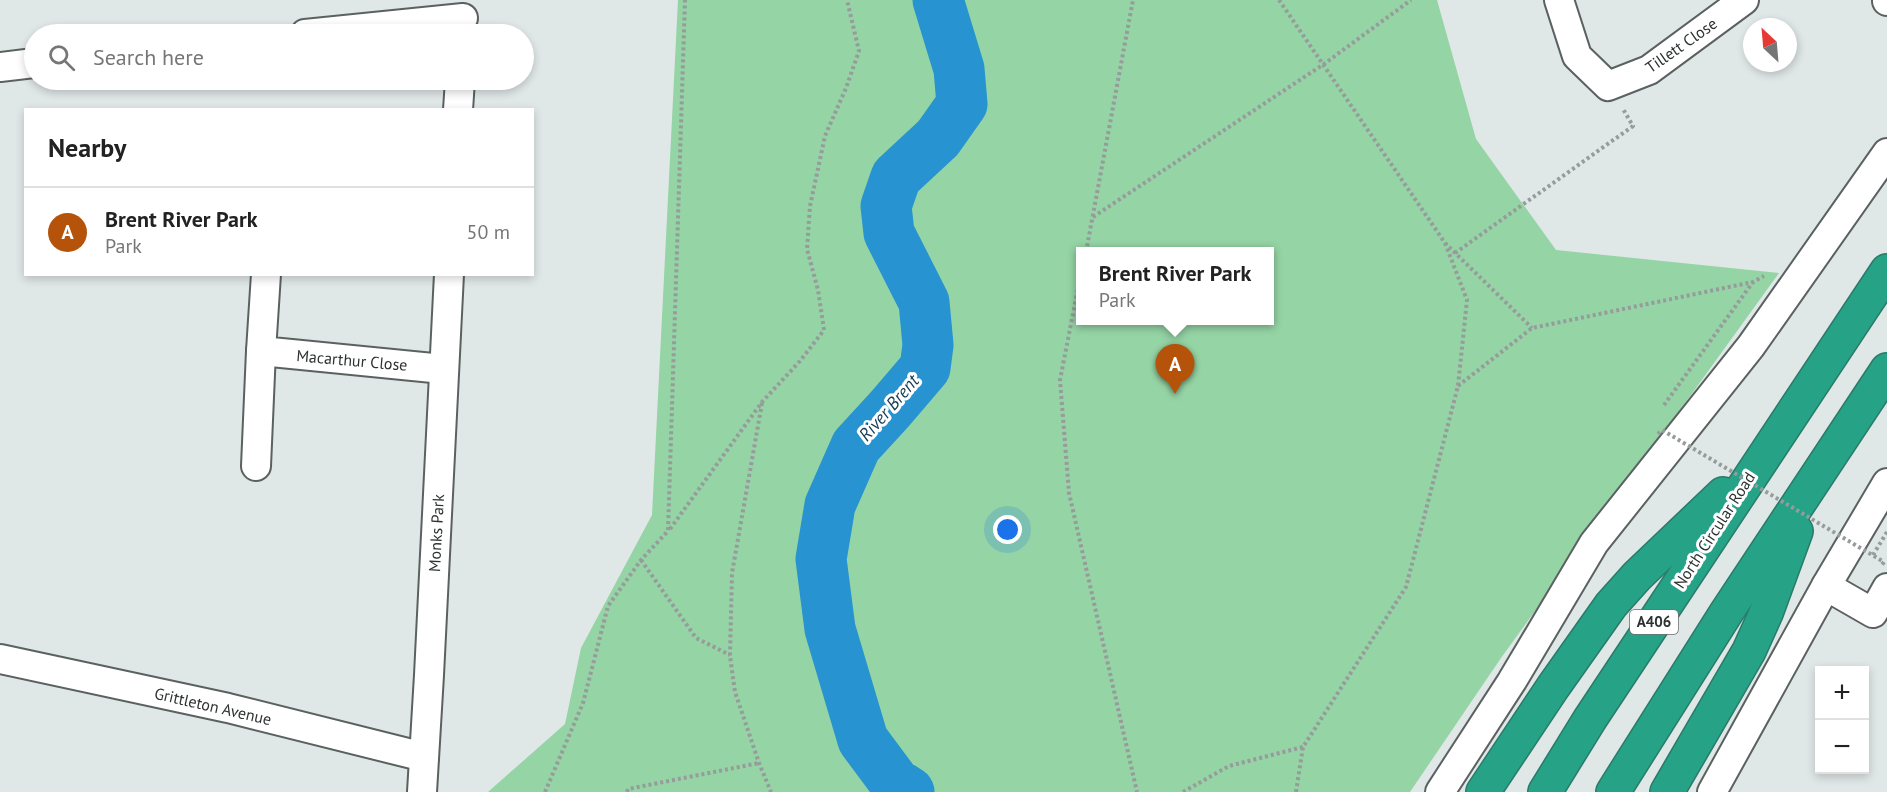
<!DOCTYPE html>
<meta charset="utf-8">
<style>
body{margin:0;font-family:"PT Sans",sans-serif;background:#f6f6f6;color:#222}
.controls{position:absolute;right:18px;bottom:18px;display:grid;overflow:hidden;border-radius:0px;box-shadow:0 3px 9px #0003}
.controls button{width:54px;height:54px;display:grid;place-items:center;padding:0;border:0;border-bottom:2px solid #e0e0e0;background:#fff;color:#222;font:30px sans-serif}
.compass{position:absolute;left:1743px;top:18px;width:54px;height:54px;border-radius:50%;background:#fff;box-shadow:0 3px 9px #0003;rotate:334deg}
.you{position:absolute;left:1008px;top:530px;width:21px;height:21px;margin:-15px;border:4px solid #fff;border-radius:50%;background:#1a73e8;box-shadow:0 0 0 9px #1a73e833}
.badge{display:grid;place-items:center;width:39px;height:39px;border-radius:50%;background:#b45309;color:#fff;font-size:20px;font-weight:700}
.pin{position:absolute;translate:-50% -50px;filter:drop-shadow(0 2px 3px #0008)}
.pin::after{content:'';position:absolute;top:32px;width:21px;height:18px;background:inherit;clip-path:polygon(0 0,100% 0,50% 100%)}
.popup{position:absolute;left:1076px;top:247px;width:198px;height:78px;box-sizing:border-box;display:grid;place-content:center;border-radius:0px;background:#fff;filter:drop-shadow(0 2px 4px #0005);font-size:20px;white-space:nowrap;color:#767676}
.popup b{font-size:22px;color:#222}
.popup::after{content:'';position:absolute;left:50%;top:100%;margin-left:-12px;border:12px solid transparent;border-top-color:#fff}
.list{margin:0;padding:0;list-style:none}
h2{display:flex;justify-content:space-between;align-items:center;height:78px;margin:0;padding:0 24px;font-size:26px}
h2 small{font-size:20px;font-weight:400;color:#767676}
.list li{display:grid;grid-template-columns:39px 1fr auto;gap:18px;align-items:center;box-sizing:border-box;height:90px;padding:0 24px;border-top:2px solid #e0e0e0}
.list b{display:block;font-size:22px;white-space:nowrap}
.list p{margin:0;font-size:20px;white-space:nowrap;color:#767676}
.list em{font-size:20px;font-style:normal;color:#767676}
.icon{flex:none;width:33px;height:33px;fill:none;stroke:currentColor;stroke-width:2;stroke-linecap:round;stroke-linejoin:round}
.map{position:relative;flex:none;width:1887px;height:792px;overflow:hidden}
.search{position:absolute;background:#fff;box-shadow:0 3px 9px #0003;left:24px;top:24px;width:510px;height:66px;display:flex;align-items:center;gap:15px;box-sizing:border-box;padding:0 21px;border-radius:33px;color:#767676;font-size:22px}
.panel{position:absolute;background:#fff;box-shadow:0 3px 9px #0003;left:24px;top:108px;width:510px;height:168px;border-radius:0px}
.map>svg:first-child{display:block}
.green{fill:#95d4a5;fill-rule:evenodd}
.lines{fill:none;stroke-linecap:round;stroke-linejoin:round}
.river{stroke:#2793d0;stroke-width:51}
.minor-casing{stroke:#5b6161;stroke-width:32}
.highway-casing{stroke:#297b69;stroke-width:36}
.path{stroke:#969b9b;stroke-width:4;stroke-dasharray:3 3;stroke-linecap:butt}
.minor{stroke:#fff;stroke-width:28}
.highway{stroke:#26a287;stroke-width:33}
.path-bridge{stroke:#969b9b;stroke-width:4;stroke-dasharray:3 3;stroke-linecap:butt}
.labels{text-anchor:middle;stroke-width:6;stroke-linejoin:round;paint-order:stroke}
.shield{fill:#fff;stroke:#6d7070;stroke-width:1.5}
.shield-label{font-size:15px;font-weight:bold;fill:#2f3232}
.street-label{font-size:16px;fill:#2f3232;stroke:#fff}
.water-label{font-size:18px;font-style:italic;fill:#133d56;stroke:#fff}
</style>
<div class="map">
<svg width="1887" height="792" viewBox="0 0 1887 792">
<rect width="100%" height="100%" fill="#e0e7e7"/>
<path class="green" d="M678 0H1437L1476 139 1556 250 1779 273 1501 658 1410 792H488L565 724 581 648 652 515ZM1080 252H1270V320H1080Z"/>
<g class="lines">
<polyline class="river" points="909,792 895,783 863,740 830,629 821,559 830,505 856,446 890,409 925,368 928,345 924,302 889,233 886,206 896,177 938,138 962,104 959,69 938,0"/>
<defs>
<g id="minor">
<polyline points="1559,0 1577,56 1608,86 1649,70 1744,0"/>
<polyline points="1887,0 1887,1"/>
<polyline points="305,34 463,18"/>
<polyline points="0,67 34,63"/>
<polyline points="458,110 460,80"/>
<polyline points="266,274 261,351 443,369"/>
<polyline points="256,466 261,351"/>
<polyline points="1826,586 1873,613 1887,588"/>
<polyline points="0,659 228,708 424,757"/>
<polyline points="422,792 429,675 449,274"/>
<polyline points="1440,792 1512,681 1594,543 1751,346 1887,153"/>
<polyline points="1712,792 1826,586 1887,483"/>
</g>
<g id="highway">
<polyline points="1483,792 1553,687 1611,605 1637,576 1723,494"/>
<polyline points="1545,792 1590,719 1887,271"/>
<polyline points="1613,792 1726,613 1887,370"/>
<polyline points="1667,792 1749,651 1766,613 1796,531"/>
</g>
</defs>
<use href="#minor" class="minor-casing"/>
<use href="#highway" class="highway-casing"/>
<g class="path">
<polyline points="1279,0 1445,243 1532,328"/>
<polyline points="1093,217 1324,64 1411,0"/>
<polyline points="1086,252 1133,0"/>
<polyline points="1455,253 1633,126 1623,109"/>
<polyline points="1080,278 1060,380 1069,493 1137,792"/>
<polyline points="1458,386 1532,328 1753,282 1764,276"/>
<polyline points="762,403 732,573 730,656 735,692 759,763 771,792"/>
<polyline points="1664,405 1753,282"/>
<polyline points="670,529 762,402 800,361 824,330 818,290 807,249 810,206 825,136 846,88 859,51 847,0"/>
<polyline points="641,560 696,638 730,655"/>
<polyline points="545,792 583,703 608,606 641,560 668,531 685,0"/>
<polyline points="627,792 628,789 759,763"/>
<polyline points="1183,792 1229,766 1303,747"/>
<polyline points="1296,792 1303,747 1406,587 1458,386 1467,300 1445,243"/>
</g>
<use href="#minor" class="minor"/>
<use href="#highway" class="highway"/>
<g class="path-bridge">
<polyline points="1658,434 1662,430 1884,562 1881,566"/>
<polyline points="1873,555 1887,532"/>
</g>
</g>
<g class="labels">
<rect class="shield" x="1630" y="610" width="48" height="24" rx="4.5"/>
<g class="shield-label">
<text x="1654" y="627">A406</text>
</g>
<g class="street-label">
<text transform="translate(1681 45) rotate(-35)" y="6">Tillett Close</text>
<text transform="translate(352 360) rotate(5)" y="6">Macarthur Close</text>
<text transform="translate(1714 530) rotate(-57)" y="6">North Circular Road</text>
<text transform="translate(436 533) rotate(-87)" y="6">Monks Park</text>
<text transform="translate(213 706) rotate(13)" y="6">Grittleton Avenue</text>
</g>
<g class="water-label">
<text transform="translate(889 408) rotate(-49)" y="6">River Brent</text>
</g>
</g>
</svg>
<div class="controls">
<button>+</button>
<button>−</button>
</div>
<svg class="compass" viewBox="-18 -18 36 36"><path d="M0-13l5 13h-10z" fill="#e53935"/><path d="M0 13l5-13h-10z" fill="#767676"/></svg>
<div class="you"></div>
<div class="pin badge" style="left:1175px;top:394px">A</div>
<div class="popup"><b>Brent River Park</b>Park</div>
<div class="search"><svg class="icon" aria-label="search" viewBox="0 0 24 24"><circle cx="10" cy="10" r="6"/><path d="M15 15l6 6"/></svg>Search here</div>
<section class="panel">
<h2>Nearby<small></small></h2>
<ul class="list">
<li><span class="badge">A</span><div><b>Brent River Park</b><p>Park</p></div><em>50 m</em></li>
</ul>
</section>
</div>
